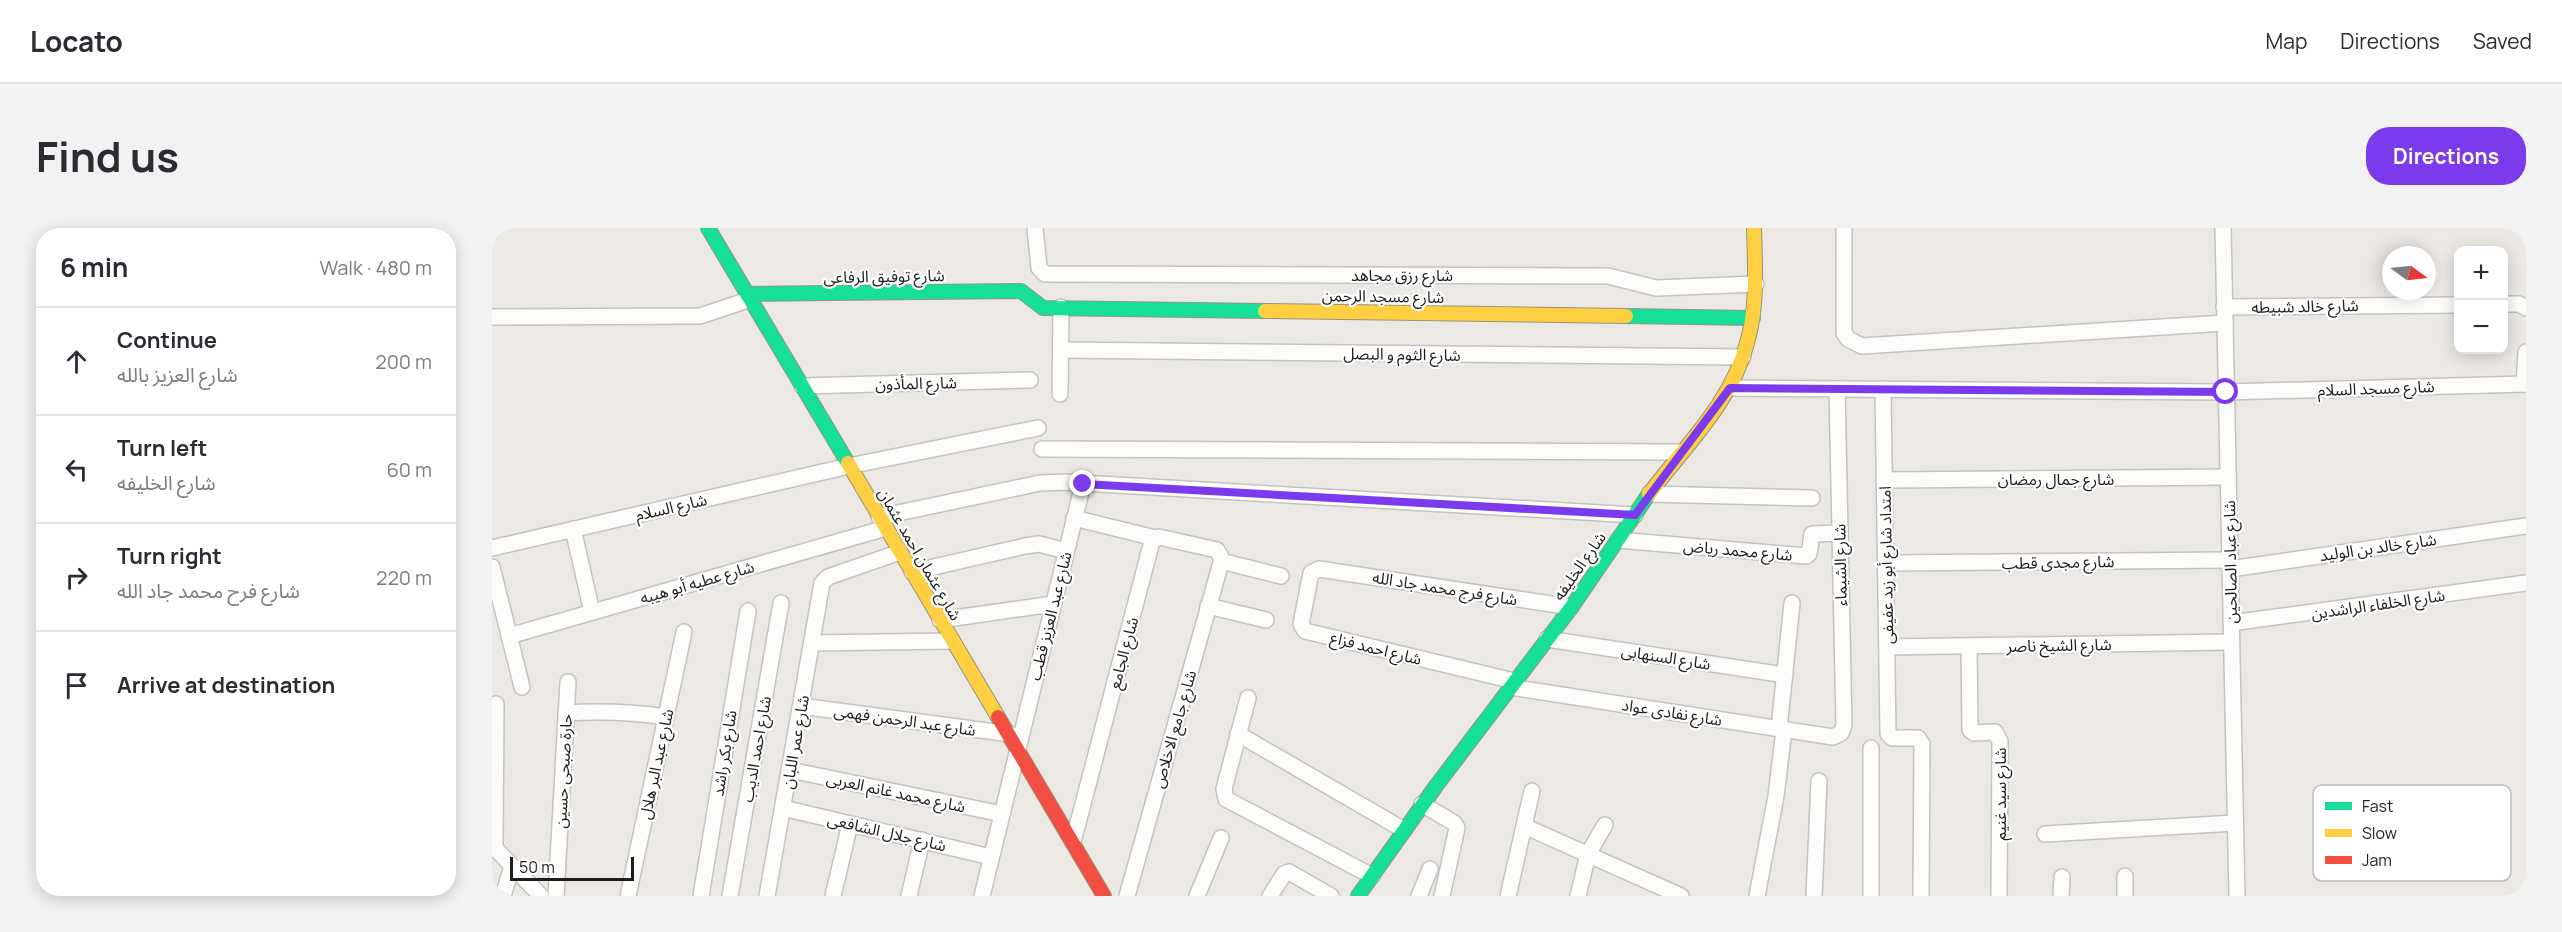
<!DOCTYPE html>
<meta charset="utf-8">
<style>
body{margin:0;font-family:Manrope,"Noto Sans Arabic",sans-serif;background:#f2f2f3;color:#2b2b33}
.controls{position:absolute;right:18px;top:18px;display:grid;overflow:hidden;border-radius:12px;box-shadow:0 3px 15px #0003}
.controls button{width:54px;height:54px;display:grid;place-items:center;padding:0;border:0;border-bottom:2px solid #e1e1e2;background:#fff;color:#2b2b33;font:30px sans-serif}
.compass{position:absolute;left:1890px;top:18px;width:54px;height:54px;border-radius:50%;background:#fff;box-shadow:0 3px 15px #0003;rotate:105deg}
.scale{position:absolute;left:18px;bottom:15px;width:124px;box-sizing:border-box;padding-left:6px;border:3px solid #1d1d1d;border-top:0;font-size:16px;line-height:21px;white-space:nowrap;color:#1d1d1d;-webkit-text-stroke:4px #fff;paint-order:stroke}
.stop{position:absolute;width:18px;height:18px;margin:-14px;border:4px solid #7c3aed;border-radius:50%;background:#fff}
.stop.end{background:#7c3aed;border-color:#fff;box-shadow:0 2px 6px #0008}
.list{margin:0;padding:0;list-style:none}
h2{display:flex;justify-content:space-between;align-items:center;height:78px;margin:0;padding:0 24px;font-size:26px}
h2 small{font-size:20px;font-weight:400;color:#7c7c81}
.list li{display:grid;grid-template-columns:39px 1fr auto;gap:18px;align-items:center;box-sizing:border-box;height:108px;padding:0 24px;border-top:2px solid #e1e1e2}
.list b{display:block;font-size:22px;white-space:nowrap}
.list p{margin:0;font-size:20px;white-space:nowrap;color:#7c7c81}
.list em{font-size:20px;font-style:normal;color:#7c7c81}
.icon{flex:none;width:33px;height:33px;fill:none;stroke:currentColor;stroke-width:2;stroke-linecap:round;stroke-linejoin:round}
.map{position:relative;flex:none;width:2034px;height:668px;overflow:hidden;border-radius:24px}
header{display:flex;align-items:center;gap:36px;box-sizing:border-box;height:84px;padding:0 30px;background:#fff;border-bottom:2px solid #e1e1e2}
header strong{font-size:28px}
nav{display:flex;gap:33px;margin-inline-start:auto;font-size:21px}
.intro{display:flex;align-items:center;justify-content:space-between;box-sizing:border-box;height:144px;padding:0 36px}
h1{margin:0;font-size:42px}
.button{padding:15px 27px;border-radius:24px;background:#7c3aed;color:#fff;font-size:21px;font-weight:700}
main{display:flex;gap:36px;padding:0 36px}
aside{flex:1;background:#fff;border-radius:24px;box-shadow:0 3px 15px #0003}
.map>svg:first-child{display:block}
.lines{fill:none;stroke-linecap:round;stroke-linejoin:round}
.street-casing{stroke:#c4c3c1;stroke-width:18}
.fast-casing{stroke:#97957c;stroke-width:16}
.slow-casing{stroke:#97957c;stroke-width:16}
.jam-casing{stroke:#97957c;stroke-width:16}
.street{stroke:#fcfcfb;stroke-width:15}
.fast{stroke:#16e098;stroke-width:14}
.slow{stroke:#ffcf43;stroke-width:14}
.jam{stroke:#f24e42;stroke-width:14}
.route{stroke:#7c3aed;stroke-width:8}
.labels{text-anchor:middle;stroke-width:4.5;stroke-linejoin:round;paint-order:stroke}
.street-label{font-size:16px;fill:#1d1d1d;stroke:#fff}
.key{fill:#fff;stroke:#bbb;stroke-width:1.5}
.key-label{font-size:16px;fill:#1d1d1d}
</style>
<header>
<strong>Locato</strong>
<nav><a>Map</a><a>Directions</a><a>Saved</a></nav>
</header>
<div class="intro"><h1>Find us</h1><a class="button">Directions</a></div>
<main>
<aside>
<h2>6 min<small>Walk · 480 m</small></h2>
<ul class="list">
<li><svg class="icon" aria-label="ahead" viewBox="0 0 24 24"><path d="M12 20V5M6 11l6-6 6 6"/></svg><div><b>Continue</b><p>شارع العزيز بالله</p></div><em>200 m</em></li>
<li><svg class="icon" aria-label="left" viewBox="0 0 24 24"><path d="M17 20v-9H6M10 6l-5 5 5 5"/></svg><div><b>Turn left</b><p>شارع الخليفه</p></div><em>60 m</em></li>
<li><svg class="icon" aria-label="right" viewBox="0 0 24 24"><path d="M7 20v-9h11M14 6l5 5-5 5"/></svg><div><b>Turn right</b><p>شارع فرح محمد جاد الله</p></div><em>220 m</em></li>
<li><svg class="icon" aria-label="arrive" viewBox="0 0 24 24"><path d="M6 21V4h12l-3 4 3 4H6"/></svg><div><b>Arrive at destination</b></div></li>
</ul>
</aside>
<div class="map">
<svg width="2034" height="668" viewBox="0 0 2034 668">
<rect width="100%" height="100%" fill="#ece9e5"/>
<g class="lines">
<defs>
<g id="street">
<polyline points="543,0 547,40 553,46 1116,48 1164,60 1264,56"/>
<polyline points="1352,0 1352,105 1356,111 1370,118 1733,95"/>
<polyline points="1731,0 1745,668"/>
<polyline points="2012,76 2027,76 2034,80"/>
<polyline points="1732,79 1966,77"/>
<polyline points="0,89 208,88 259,71"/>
<polyline points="569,122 1251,129"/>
<polyline points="2032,156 2034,124"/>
<polyline points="310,158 538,152"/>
<polyline points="1238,160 1734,164 2034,156"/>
<polyline points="1391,161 1396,506 1400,510 1426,510 1430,516 1429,668"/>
<polyline points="568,166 569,79"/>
<polyline points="550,221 1189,224"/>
<polyline points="1392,252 1736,249"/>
<polyline points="1157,266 1320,270"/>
<polyline points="387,289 548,255 572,254 1143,287"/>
<polyline points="582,290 663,310"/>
<polyline points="81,301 100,384"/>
<polyline points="1126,312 1314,328 1317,326 1320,306 1348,305"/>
<polyline points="0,320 357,238 546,200"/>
<polyline points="729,333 789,348"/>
<polyline points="1394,335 1738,332"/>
<polyline points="0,339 30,459"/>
<polyline points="1738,341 2034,298"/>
<polyline points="420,344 533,318 547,316 574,323"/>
<polyline points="716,378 774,392"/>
<polyline points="448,392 561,376"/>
<polyline points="1739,395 2034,355"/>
<polyline points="17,408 394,300"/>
<polyline points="1055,411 1293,447"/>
<polyline points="320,415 460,413"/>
<polyline points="1477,418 1478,502 1482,505 1503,504 1508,513 1507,668"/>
<polyline points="1395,419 1739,414"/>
<polyline points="1022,453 813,403 809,396 819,345 827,341 1079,379"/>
<polyline points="1018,459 1341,509 1349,505 1352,497 1345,161"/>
<polyline points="756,470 732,561 734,571 880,648"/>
<polyline points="309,478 518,506"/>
<path d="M74 485C108 483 140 484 174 489"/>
<polyline points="1287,501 1300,375"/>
<polyline points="746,506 912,602"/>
<polyline points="1379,520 1379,668"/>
<polyline points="298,542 510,586"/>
<polyline points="930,576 962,595 965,600 950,668"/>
<polyline points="291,580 499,629"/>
<polyline points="1032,598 1189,668"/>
<polyline points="1553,606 1743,595"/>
<polyline points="581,614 660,313 667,309 725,322 730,331 635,668"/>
<polyline points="0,617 49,668"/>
<polyline points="3,620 4,476"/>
<polyline points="11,668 20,638"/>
<polyline points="64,668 76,454"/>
<polyline points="136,668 192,404"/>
<polyline points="209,668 256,383"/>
<polyline points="238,668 289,375"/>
<polyline points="275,668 330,355 336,349 408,324"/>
<polyline points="341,668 358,596"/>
<polyline points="417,668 430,612"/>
<polyline points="490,668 591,256"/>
<polyline points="705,668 729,610"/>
<polyline points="778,668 792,646 797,644 839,668"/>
<polyline points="927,668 938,641"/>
<polyline points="1016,668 1040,563"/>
<polyline points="1086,668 1096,626 1113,597"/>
<polyline points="1265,668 1284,568 1292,502"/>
<polyline points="1322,668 1327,553"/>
<polyline points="1569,668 1570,649"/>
<polyline points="1633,668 1633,648"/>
</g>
<g id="fast">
<polyline points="216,0 356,235"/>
<polyline points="255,66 529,63 551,80 773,83"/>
<polyline points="1134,88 1261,90"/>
<polyline points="866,668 944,558 1079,380 1157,266"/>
</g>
<g id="slow">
<polyline points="773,83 1134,88"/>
<polyline points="356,235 506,489"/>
<path d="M1157 266C1193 218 1240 174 1255 115 1266 78 1263 38 1262 0"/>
</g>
<polyline id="jam" points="506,489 612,668"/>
</defs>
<use href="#street" class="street-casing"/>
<use href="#fast" class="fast-casing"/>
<use href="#slow" class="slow-casing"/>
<use href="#jam" class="jam-casing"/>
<use href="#street" class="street"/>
<use href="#fast" class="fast"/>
<use href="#slow" class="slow"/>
<use href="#jam" class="jam"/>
</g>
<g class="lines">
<polyline class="route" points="591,256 1143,287 1238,160 1734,164"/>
</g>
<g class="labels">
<g class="street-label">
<text x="910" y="53">شارع رزق مجاهد</text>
<text transform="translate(392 48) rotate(-1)" y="6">شارع توفيق الرفاعى</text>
<text transform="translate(891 68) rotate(1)" y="6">شارع مسجد الرحمن</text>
<text transform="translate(1813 78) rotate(-1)" y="6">شارع خالد شبيطه</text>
<text transform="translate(910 126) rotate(1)" y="6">شارع الثوم و البصل</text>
<text transform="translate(424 155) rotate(-1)" y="6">شارع المأذون</text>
<text transform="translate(1884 160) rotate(-2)" y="6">شارع مسجد السلام</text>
<text x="1564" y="257">شارع جمال رمضان</text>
<text transform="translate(179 279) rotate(-13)" y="6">شارع السلام</text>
<text transform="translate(1886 319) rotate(-8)" y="6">شارع خالد بن الوليد</text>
<text transform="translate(1246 322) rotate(5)" y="6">شارع محمد رياض</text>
<text transform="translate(428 326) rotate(60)" y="6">شارع عثمان احمد عثمان</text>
<text transform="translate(1566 334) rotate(-1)" y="6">شارع مجدى قطب</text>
<text transform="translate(1738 334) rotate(-91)" y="6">شارع عباد الصالحين</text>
<text transform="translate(1348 337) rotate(-91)" y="6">شارع الشيماء</text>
<text transform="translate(1394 337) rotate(-91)" y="6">امتداد شارع أبو زيد عفيفى</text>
<text transform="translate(1087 338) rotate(-55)" y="6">شارع الخليفه</text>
<text transform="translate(205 354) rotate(-16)" y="6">شارع عطيه أبو هيبه</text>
<text transform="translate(953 360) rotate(9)" y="6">شارع فرج محمد جاد الله</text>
<text transform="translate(1886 376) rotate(-8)" y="6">شارع الخلفاء الراشدين</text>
<text transform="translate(558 388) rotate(-76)" y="6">شارع عبد العزيز قطب</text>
<text transform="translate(1567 417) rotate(-1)" y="6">شارع الشيخ ناصر</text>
<text transform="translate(884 420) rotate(14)" y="6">شارع احمد فزاع</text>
<text transform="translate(631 425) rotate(-75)" y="6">شارع الجامع</text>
<text transform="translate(1174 429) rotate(9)" y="6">شارع السنهابى</text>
<text transform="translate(1180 484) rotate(9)" y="6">شارع نفادى عواد</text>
<text transform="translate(413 492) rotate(8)" y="6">شارع عبد الرحمن فهمى</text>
<text transform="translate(682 501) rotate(-74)" y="6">شارع جامع الاخلاص</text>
<text transform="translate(303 514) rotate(-80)" y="6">شارع عمر اللبان</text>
<text transform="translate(264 521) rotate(-80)" y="6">شارع احمد الديب</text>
<text transform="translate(232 525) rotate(-81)" y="6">شارع بكر راشد</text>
<text transform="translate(164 536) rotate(-78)" y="6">شارع عبد البر هلال</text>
<text transform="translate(71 543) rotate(-87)" y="6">حارة صبحى حسين</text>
<text transform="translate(404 564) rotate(12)" y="6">شارع محمد غانم العربى</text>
<text transform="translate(1508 566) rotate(-90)" y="6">شارع سيد غنيم</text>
<text transform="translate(395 604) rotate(13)" y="6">شارع جلال الشافعى</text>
</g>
</g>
<rect x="1821" y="557" width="198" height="96" rx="9" class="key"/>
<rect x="1833" y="574" width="27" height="8" fill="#16e098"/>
<rect x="1833" y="601" width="27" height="8" fill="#ffcf43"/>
<rect x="1833" y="628" width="27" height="8" fill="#f24e42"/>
<g class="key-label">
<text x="1870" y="584">Fast</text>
<text x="1870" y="611">Slow</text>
<text x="1870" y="638">Jam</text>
</g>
</svg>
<div class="controls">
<button>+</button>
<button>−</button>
</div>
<svg class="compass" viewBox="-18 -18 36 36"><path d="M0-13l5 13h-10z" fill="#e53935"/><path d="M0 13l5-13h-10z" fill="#7c7c81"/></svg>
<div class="scale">50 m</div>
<div class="stop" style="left:1734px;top:164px"></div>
<div class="stop end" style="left:591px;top:256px"></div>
</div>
</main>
